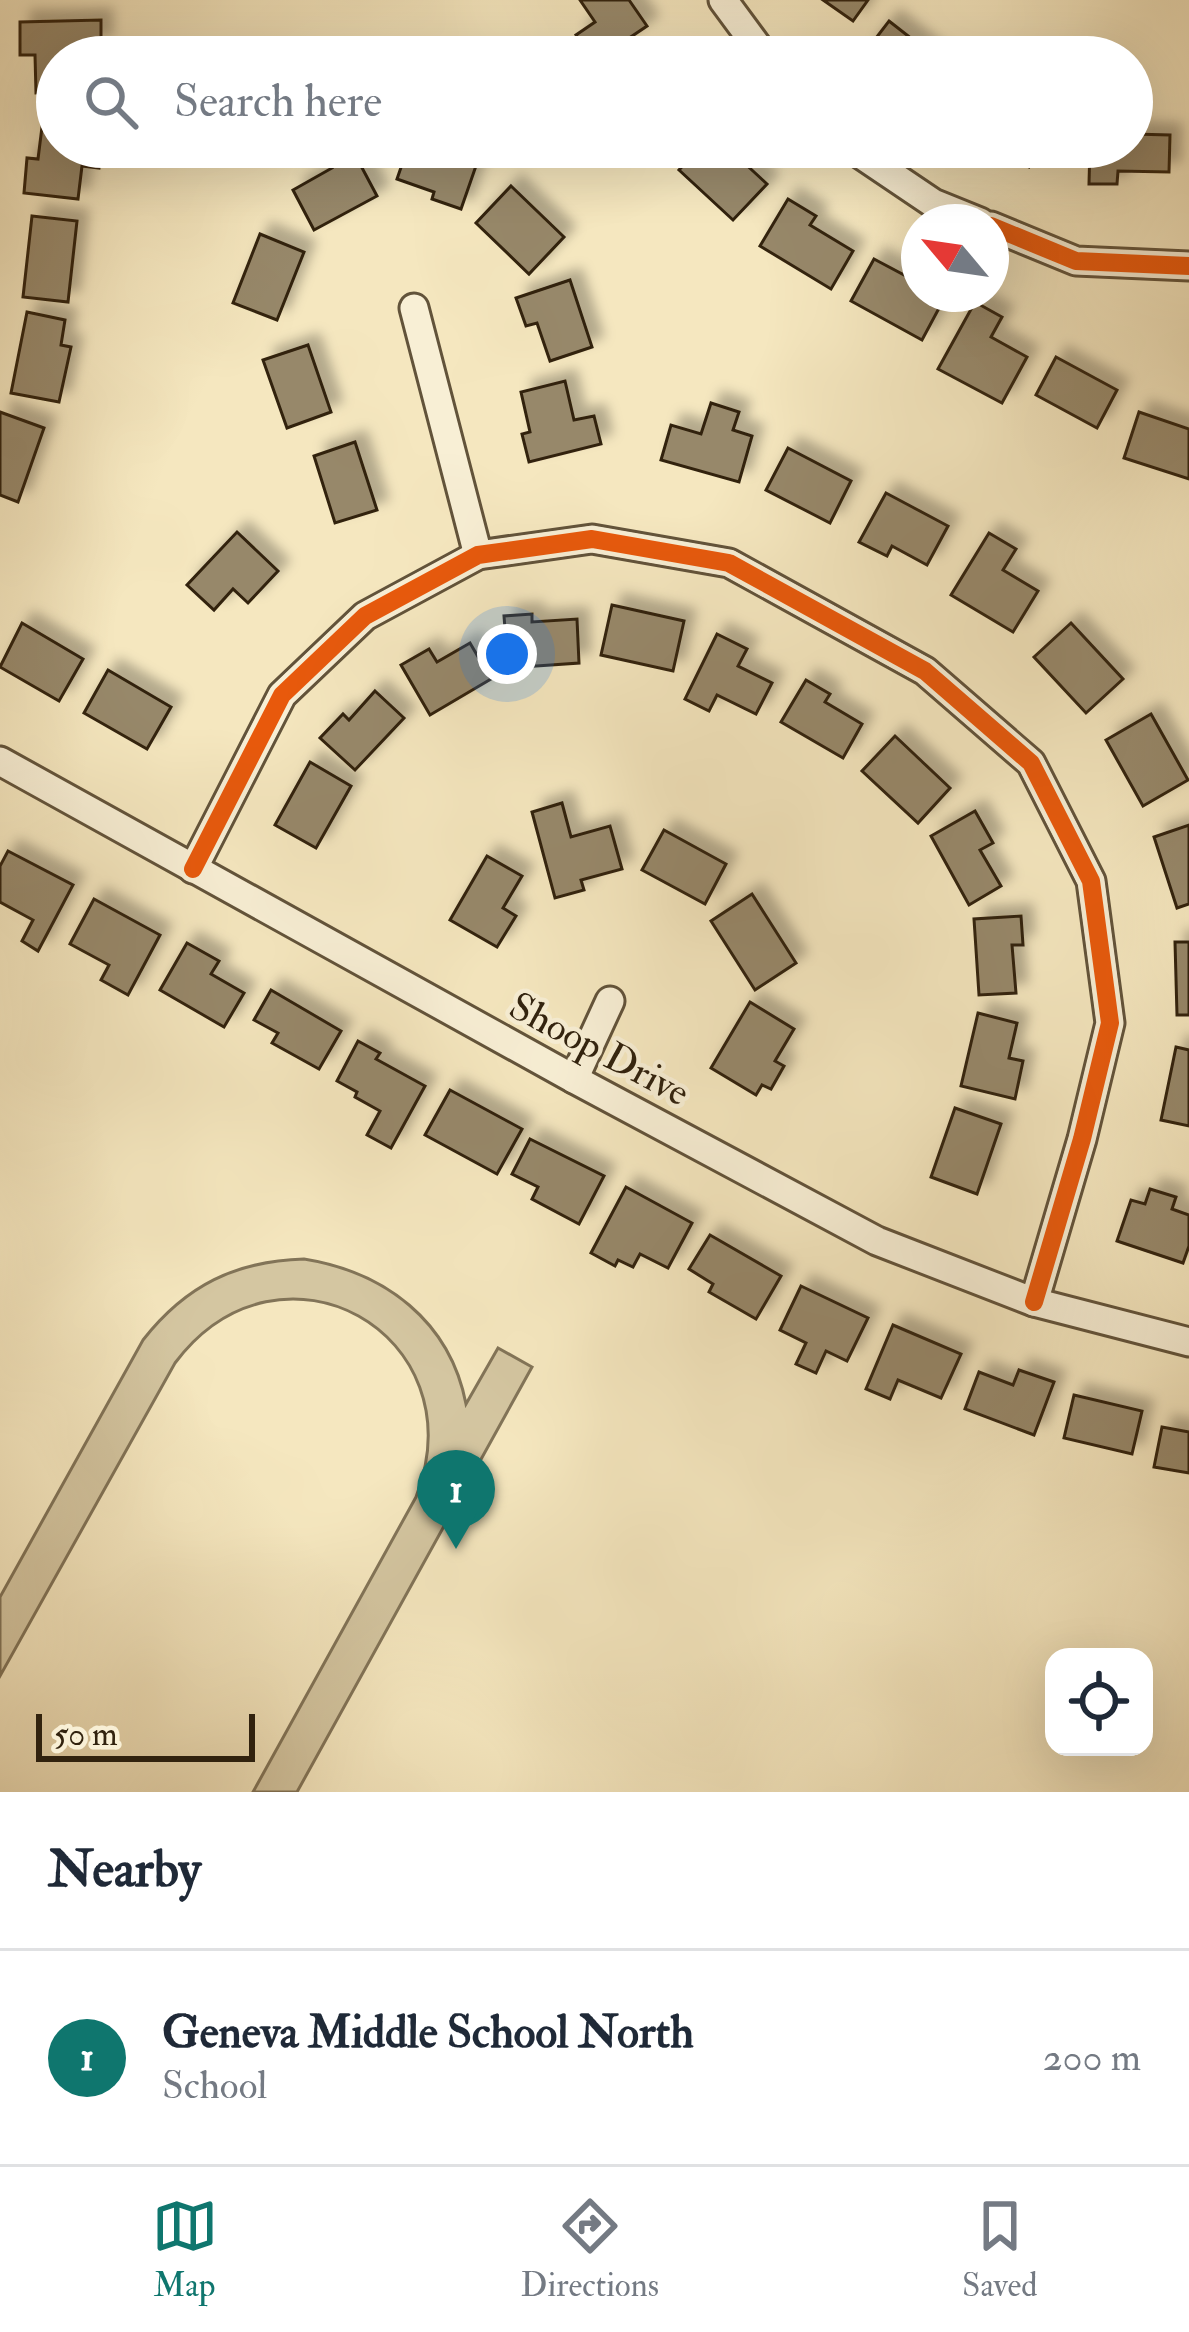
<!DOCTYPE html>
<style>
body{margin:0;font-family:"IM FELL Double Pica",serif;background:#f6f6f7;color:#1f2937}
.controls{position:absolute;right:36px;bottom:36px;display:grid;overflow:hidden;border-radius:24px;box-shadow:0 12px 48px #0002}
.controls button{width:108px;height:108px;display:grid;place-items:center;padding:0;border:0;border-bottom:3px solid #e0e1e3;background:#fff;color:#1f2937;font:60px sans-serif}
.compass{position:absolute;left:901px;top:204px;width:108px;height:108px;border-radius:50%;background:#fff;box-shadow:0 12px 48px #0002;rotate:299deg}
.scale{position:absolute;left:36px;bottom:30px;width:219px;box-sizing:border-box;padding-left:12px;border:6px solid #31220e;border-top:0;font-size:33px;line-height:42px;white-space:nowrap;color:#31220e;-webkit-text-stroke:9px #f8efd5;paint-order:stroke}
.you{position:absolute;left:507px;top:654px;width:42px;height:42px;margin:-30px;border:9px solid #fff;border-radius:50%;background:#1a73e8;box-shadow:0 0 0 18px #1a73e833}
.badge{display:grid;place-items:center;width:78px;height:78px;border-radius:50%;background:#0f766e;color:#fff;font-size:39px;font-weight:700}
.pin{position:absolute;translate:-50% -99px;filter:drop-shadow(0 3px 6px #0008)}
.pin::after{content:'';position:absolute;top:63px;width:42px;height:36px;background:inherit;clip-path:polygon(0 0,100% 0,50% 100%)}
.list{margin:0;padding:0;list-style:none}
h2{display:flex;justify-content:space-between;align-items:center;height:156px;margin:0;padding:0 48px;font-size:51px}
h2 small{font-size:39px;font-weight:400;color:#747a83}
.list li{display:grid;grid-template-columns:78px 1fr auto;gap:36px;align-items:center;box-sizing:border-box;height:216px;padding:0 48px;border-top:3px solid #e0e1e3}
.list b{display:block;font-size:45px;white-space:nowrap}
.list p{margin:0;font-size:39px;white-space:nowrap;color:#747a83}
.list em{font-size:39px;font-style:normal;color:#747a83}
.icon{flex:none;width:66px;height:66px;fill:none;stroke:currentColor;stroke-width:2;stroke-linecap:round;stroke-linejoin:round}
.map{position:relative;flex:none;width:1189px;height:1792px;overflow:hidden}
.search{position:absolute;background:#fff;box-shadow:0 12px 48px #0002;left:36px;right:36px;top:36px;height:132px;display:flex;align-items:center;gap:30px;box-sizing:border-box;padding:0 42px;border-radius:66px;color:#747a83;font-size:45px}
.sheet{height:372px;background:#fff}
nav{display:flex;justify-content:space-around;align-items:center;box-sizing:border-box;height:168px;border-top:3px solid #e0e1e3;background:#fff;font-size:33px;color:#747a83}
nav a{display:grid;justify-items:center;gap:6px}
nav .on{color:#0f766e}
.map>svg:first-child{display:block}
.green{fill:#d4c6a1;stroke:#827458;stroke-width:3}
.building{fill:#97886a;stroke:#31220e;stroke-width:3;filter:url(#shadow)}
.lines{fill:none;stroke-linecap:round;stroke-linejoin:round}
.minor-casing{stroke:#62533a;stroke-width:33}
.minor{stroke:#f8efd5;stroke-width:27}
.cycleway-casing{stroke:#f8efd5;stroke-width:26}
.cycleway{stroke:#e8590c;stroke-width:18}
.labels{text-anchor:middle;stroke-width:9;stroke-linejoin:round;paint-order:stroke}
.street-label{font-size:39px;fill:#31220e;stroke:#f8efd5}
</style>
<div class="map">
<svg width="1189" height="1792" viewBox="0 0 1189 1792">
<defs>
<filter id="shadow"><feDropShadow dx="11" dy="-11" stdDeviation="6" flood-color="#0004"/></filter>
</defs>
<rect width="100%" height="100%" fill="#f5e7bf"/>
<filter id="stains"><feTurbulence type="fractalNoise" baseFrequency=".00167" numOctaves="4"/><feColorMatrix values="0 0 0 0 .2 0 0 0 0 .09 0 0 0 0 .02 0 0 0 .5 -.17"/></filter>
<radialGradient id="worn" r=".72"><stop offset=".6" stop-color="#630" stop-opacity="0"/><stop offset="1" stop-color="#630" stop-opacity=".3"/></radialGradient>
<path class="green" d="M304 1259C385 1272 450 1321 466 1404L498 1348 532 1367 297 1792H253L416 1497C479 1333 280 1223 175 1363L0 1676V1597L143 1340C186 1285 236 1261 304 1259Z"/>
<g class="building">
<polygon points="580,0 629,0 647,26 601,57 591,57 576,35 595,22"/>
<polygon points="823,0 868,0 853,21"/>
<polygon points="101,20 101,46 78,47 78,57 57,57 57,92 36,93 35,55 20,55 20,22"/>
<polygon points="889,21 935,57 873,57 866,51"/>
<polygon points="43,119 57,121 57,147 102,147 99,168 82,166 78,199 24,193 27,158 38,159"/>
<polygon points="1132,134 1170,135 1169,172 1118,171 1117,184 1089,184 1090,147 1132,147"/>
<polygon points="326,147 351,147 377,196 314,230 293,190 332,168 322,149"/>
<polygon points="408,147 428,147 477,163 461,209 432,199 434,192 397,179"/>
<polygon points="700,147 727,147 767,184 733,220 679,170"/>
<polygon points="992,147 1040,147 1029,167"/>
<polygon points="511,186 564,237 529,274 476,223"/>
<polygon points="788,199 816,216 810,225 853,251 831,289 760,246"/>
<polygon points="32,216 77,221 68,302 23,297"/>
<polygon points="260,234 304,252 277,320 233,303"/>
<polygon points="874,259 919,283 919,294 945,297 922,340 851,301"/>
<polygon points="570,280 592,347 550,361 537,323 526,326 516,298"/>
<polygon points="975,302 1002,317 991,337 1027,357 1002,403 938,369"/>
<polygon points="27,312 65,320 61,345 71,347 59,402 11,393"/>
<polygon points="308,345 331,412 287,428 263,360"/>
<polygon points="1056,357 1117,390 1097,428 1036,395"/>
<polygon points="565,381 574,420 594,416 601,444 529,462 522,434 530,432 521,392"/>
<polygon points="711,403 739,412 733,430 752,436 739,482 661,460 671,425 701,434"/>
<polygon points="0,412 44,428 18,502 0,495"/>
<polygon points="1139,412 1189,429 1189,479 1124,458"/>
<polygon points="355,442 377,510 335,523 314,456"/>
<polygon points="788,448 851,481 830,523 766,490"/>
<polygon points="886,493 948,526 927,565 892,546 887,556 859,542"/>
<polygon points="237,532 278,571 248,603 233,589 214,610 187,585"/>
<polygon points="989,533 1016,549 1003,570 1038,591 1013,632 951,595"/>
<polygon points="612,605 684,621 673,671 601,655"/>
<polygon points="532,614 532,622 577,619 579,663 508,668 504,616"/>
<polygon points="22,623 83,659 59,701 0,667"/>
<polygon points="1071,623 1123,679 1086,713 1034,657"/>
<polygon points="717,634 747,649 738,666 772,683 756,714 717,695 709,711 685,699"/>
<polygon points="470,643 491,679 430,715 401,665 429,649 437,662"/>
<polygon points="108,670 171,707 147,749 84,713"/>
<polygon points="806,680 830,694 825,702 862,724 843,758 781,722"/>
<polygon points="375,691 404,718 355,770 320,738 343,714 349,720"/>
<polygon points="1151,714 1188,780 1143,806 1106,740"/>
<polygon points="895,736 950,788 918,823 862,771"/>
<polygon points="310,762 351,786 316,848 275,825"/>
<polygon points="562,803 571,837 610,826 622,869 581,880 584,890 555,898 532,812"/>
<polygon points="975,811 993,843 980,850 1001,886 969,905 931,836"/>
<polygon points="1189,825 1189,904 1177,908 1154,837"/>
<polygon points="664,830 726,864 705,904 642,870"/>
<polygon points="8,851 73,885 38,951 22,941 33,920 0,902 0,866"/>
<polygon points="487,856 522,876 503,908 516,916 497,947 450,920"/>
<polygon points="752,894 796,963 755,990 711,921"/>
<polygon points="94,899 160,935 128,995 101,980 109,965 70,944"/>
<polygon points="1021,916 1023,945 1012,945 1016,993 979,995 974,919"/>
<polygon points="1175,942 1189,942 1189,1015 1177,1015"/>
<polygon points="187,943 219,961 211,974 244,993 224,1027 160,990"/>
<polygon points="271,990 341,1031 319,1069 272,1043 278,1033 254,1020"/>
<polygon points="750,1002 794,1029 775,1061 784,1066 771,1089 762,1085 756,1095 711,1068"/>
<polygon points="978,1013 1017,1023 1009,1058 1023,1061 1015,1099 961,1086"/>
<polygon points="358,1041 380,1053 376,1059 425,1086 391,1148 367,1135 380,1111 355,1097 357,1092 337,1081"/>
<polygon points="1176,1047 1189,1050 1189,1126 1161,1120"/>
<polygon points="450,1090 522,1129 497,1174 425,1135"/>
<polygon points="955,1108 1001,1124 977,1194 931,1177"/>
<polygon points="530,1139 604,1176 579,1224 532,1199 538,1187 512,1174"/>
<polygon points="626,1187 692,1223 668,1268 640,1254 633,1267 618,1260 615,1266 591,1253"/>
<polygon points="1150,1189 1176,1197 1172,1209 1189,1215 1189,1246 1183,1263 1117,1241 1131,1200 1145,1204"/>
<polygon points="710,1235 781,1276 756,1319 709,1292 713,1284 689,1269"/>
<polygon points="801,1286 868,1318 847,1361 826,1351 816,1373 796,1364 806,1343 780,1330"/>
<polygon points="893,1325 961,1354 941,1398 898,1380 890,1399 866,1389"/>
<polygon points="1019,1370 1054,1382 1034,1435 965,1409 979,1372 1013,1385"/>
<polygon points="1074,1395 1142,1411 1132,1454 1064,1438"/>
<polygon points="1162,1427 1189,1432 1189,1473 1154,1467"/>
</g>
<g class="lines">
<defs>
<g id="minor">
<polyline points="723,0 765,57"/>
<polyline points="850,147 933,203 980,222"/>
<polyline points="991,226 1076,261 1189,266"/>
<polyline points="414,308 478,555"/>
<polyline points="0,761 574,1079 877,1241 1034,1302 1189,1342"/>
<polyline points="193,869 282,695 365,616 478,555 592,539 729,563 925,671 1031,763 1091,881 1110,1023 1082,1139 1034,1302"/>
<polyline points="574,1079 610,1001"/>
</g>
</defs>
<use href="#minor" class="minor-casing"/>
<use href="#minor" class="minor"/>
<defs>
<g id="cycleway">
<polyline points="991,226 1076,261 1189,266"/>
<polyline points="193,869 282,695 365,616 478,555 592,539 729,563 925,671 1031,763 1091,881 1110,1023 1082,1139 1034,1302"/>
</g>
</defs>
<use href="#cycleway" class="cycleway-casing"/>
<use href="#cycleway" class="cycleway"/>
</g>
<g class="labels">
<g class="street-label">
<text transform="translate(600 1048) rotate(28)" y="14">Shoop Drive</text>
</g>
</g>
<rect width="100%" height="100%" filter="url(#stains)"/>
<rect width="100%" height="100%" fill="url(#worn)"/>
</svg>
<div class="controls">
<button><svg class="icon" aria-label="locate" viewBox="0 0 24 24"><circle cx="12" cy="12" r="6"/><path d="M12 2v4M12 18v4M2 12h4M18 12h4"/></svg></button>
</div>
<svg class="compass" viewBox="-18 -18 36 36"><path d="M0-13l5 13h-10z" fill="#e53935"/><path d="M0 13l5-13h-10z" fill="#747a83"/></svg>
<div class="scale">50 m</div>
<div class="you"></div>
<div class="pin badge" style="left:456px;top:1549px">1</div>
<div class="search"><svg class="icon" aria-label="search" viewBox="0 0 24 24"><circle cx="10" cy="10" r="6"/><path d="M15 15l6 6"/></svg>Search here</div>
</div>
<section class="sheet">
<h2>Nearby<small></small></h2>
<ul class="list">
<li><span class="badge">1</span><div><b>Geneva Middle School North</b><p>School</p></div><em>200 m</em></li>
</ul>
</section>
<nav>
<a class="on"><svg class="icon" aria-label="map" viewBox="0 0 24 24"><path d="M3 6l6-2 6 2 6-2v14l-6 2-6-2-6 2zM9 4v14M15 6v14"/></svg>Map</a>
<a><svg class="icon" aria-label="directions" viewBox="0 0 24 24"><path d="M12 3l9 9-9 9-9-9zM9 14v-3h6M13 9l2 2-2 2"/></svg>Directions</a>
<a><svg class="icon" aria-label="saved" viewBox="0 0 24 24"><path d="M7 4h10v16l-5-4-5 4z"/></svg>Saved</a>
</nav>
